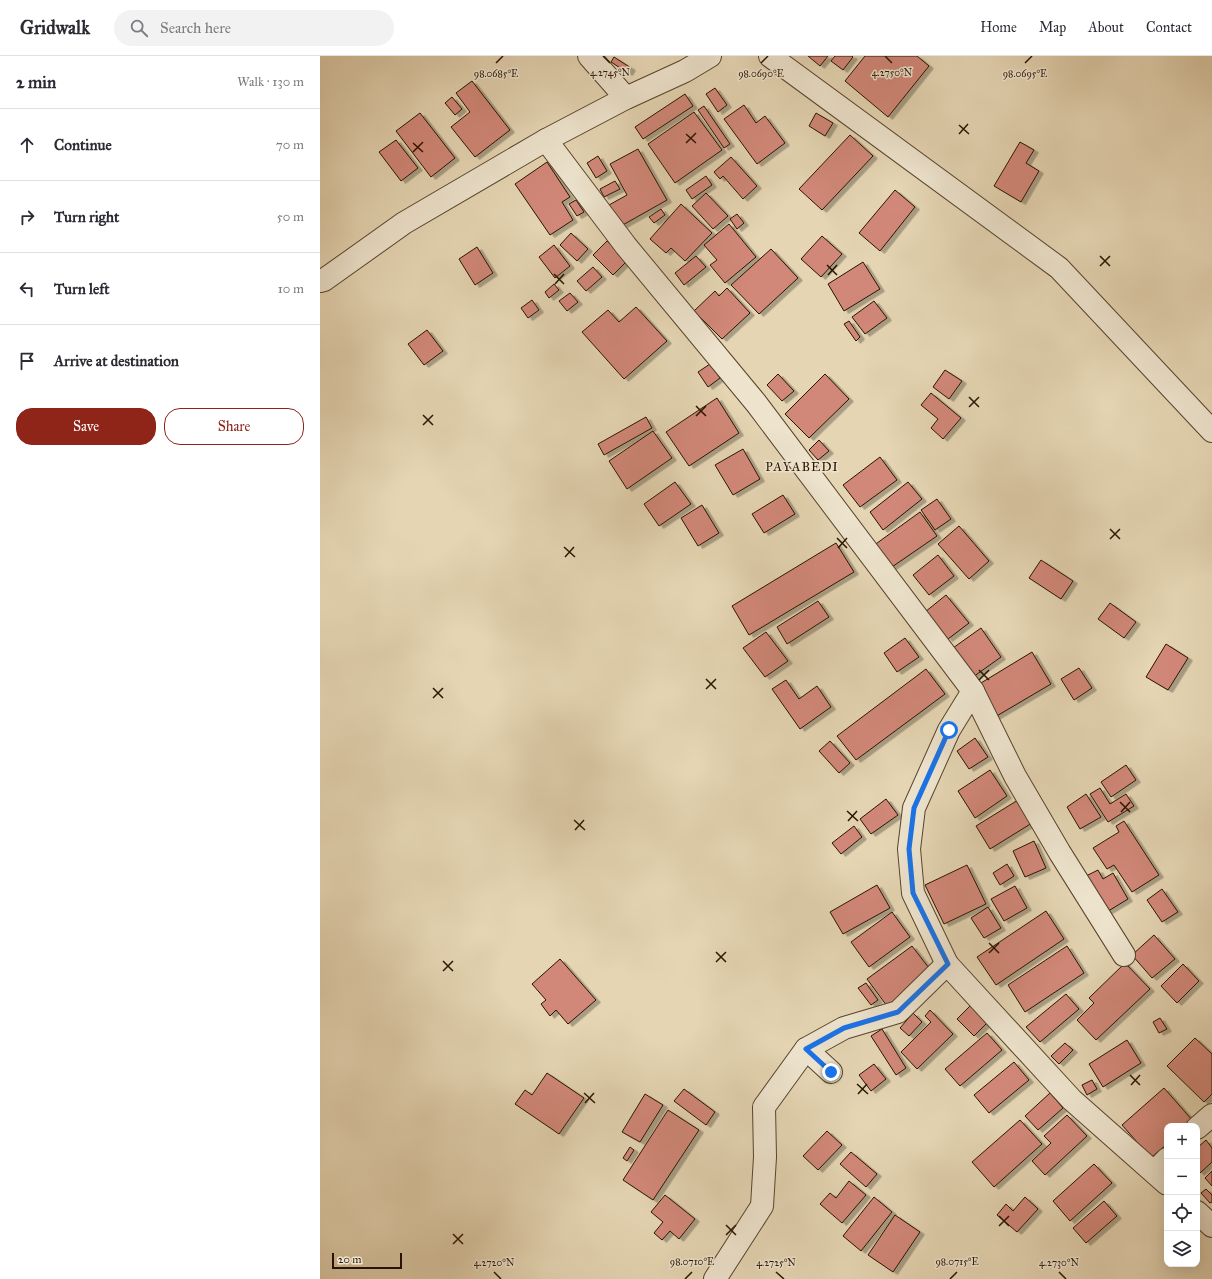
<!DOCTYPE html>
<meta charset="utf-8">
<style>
body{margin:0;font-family:"IM FELL Great Primer",serif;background:#f2f2f3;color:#2b2b33}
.controls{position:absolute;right:12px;bottom:12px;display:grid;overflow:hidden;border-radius:8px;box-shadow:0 4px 16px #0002}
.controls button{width:36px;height:36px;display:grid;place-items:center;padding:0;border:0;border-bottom:1px solid #e1e1e2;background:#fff;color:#2b2b33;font:20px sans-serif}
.scale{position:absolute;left:12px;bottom:10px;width:70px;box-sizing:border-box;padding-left:4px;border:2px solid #281400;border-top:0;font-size:11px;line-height:14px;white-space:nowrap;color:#281400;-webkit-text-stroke:3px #eee4ce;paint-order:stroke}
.stop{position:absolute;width:12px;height:12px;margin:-9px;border:3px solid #1a73e8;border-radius:50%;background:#fff}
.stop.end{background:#1a73e8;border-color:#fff;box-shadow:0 1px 4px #0008}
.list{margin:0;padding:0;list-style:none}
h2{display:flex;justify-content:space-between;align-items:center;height:52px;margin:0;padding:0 16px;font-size:17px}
h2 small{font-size:13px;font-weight:400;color:#7c7c81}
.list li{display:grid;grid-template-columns:26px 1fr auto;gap:12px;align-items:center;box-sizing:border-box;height:72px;padding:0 16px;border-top:1px solid #e1e1e2}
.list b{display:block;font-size:15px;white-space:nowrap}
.list em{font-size:13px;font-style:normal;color:#7c7c81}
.actions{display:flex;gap:8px;padding:12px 16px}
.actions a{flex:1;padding:9px 0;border:1px solid #8f2418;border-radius:16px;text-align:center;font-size:14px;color:#8f2418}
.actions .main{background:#8f2418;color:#fff}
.icon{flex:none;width:22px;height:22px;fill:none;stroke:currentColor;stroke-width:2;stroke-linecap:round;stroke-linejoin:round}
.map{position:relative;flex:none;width:892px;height:1223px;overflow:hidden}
header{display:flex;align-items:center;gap:24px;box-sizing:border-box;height:56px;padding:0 20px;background:#fff;border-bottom:1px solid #e1e1e2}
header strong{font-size:19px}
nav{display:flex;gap:22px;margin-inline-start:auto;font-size:14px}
.search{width:280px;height:36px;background:#f2f2f3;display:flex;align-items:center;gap:10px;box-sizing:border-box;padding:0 14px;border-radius:22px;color:#7c7c81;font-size:15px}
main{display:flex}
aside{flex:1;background:#fff}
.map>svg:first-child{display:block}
.building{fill:#d28879;stroke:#281400;filter:url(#shadow)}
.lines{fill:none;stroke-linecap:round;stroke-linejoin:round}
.minor-casing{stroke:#57442d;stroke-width:24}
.tertiary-casing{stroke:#57442d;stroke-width:24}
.minor{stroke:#eee4ce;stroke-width:22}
.tertiary{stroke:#eee4ce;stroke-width:22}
.route{stroke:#1a73e8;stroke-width:5}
.ticks{fill:none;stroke:#281400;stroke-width:1.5}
.labels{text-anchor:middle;stroke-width:3;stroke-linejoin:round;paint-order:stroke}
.quarter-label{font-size:13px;letter-spacing:1px;fill:#281400;stroke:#eee4ce}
.ticks-label{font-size:10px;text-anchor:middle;fill:#281400;stroke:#eee4ce;stroke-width:3;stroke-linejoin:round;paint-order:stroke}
</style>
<header>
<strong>Gridwalk</strong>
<div class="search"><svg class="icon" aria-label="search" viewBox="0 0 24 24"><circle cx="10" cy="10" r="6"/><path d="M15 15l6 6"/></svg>Search here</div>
<nav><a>Home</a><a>Map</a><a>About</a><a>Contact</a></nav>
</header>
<main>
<aside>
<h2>2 min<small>Walk · 130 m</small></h2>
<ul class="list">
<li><svg class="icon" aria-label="ahead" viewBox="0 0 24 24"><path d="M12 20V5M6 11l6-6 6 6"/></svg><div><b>Continue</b></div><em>70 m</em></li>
<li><svg class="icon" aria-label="right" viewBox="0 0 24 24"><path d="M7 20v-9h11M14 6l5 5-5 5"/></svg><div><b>Turn right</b></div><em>50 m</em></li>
<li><svg class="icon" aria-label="left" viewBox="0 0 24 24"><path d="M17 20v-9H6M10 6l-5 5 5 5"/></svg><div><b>Turn left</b></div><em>10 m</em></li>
<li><svg class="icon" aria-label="arrive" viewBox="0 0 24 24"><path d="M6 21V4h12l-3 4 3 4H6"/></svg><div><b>Arrive at destination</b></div></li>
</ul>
<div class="actions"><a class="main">Save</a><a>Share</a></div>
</aside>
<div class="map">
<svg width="892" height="1223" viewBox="0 0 892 1223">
<defs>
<filter id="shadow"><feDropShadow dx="4.5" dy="2.5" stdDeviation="0" flood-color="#0004"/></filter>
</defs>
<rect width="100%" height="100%" fill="#e5d5b3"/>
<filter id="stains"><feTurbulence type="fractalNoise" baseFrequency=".005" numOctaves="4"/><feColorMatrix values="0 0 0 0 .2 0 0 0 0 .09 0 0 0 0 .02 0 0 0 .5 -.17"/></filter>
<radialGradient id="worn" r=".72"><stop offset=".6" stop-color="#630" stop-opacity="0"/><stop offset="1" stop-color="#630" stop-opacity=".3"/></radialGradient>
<g class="building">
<polygon points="488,0 508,0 500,10"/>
<polygon points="515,0 532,0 533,1 523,14 511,5"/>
<polygon points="545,0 597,0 609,10 568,61 525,25"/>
<polygon points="294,1 311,12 308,17 291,6"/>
<polygon points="152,25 190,74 155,101 131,71 150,56 136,37"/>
<polygon points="395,32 407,49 398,56 386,38"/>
<polygon points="365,38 373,50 323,83 315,71"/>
<polygon points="132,41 142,53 135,59 125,47"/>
<polygon points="424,49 436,67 445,60 465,87 437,108 404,63"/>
<polygon points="384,50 410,88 404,92 378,54"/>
<polygon points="374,56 402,94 355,127 328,88"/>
<polygon points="100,57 135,102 111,121 76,75"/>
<polygon points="496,57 513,67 505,80 489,70"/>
<polygon points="530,79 553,100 502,154 479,133"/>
<polygon points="76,84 98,112 81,125 59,96"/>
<polygon points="700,86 714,94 706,107 719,115 701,146 674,130"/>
<polygon points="318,93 347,144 301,170 289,149 307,139 290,108"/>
<polygon points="278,100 287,115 276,122 267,107"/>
<polygon points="411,101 437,130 423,143 403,120 400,123 394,116"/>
<polygon points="227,106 250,141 242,146 253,164 230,179 195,128"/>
<polygon points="386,120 392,129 372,143 366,134"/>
<polygon points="295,125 300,133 284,141 280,133"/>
<polygon points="575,134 595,151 560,195 539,177"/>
<polygon points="386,137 408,160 393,173 372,150"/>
<polygon points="256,144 264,156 257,160 249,148"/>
<polygon points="361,148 392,177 365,205 351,192 346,197 330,183"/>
<polygon points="341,153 345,159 334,167 329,161"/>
<polygon points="417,158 424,167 417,173 410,163"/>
<polygon points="409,168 436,201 405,227 390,209 397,204 384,189"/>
<polygon points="251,177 268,193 257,205 240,189"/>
<polygon points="502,180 522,198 501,221 481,203"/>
<polygon points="287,185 307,205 293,219 273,199"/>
<polygon points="234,189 250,210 235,222 219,201"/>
<polygon points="157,191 173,217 155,229 139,203"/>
<polygon points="451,193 478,222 439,258 411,229"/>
<polygon points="376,200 386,211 364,229 355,217"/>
<polygon points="543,206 560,233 524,255 508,228"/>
<polygon points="273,211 282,221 266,235 257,225"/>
<polygon points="234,228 239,234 229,242 225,236"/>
<polygon points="407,232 430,257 402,283 374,255 395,235 399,240"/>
<polygon points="250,237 258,246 247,255 239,245"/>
<polygon points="212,244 219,254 208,262 201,252"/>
<polygon points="554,245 567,262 545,278 532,261"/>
<polygon points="316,251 347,285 304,323 262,276 288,254 299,266"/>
<polygon points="529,265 540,281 536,285 524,268"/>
<polygon points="107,274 123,295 104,309 88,288"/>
<polygon points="390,308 400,322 388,331 378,316"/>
<polygon points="625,314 642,325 629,343 613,331"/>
<polygon points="458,318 474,335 462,345 447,329"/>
<polygon points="505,318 529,343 489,382 465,358"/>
<polygon points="611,337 641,362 623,383 611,372 618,363 601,349"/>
<polygon points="397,342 419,377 369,410 346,376"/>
<polygon points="326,361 332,372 284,399 278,388"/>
<polygon points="333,375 352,402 307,433 289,405"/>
<polygon points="499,384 509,395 498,404 489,394"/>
<polygon points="423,393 440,423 413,439 395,409"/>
<polygon points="560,401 577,424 540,451 523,429"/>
<polygon points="355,426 371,448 339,470 324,448"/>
<polygon points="588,426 602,443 563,474 550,456"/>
<polygon points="463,439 475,458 444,477 432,458"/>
<polygon points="617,443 631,463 615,474 601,454"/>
<polygon points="382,449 399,477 378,490 361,462"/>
<polygon points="600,456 617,480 569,513 553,490"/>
<polygon points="639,470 669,505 649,523 618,488"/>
<polygon points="516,487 534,516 429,579 412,550"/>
<polygon points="618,499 634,520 609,539 593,519"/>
<polygon points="721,504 753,525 741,543 709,522"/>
<polygon points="626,539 649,567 628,583 605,556"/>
<polygon points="498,545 509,561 467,588 457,571"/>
<polygon points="790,547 816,566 804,582 778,563"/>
<polygon points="661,572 681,601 653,621 633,592"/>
<polygon points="446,576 468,605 445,621 423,592"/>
<polygon points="585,582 599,601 577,616 564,597"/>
<polygon points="846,588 868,602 848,634 826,621"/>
<polygon points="712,596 731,628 675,661 656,630"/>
<polygon points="759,612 772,632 754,644 741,623"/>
<polygon points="606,613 625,638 536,704 517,680"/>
<polygon points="466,624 479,643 497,630 511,651 480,673 452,633"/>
<polygon points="655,682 668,701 649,713 637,695"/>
<polygon points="510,685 530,707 519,717 499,695"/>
<polygon points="806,709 816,724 791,741 781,726"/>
<polygon points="670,714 687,740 655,762 638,735"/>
<polygon points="780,732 790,748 806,738 814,750 788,766 770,738"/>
<polygon points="766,738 781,761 760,773 747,751"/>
<polygon points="566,743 578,759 551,778 540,763"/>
<polygon points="698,744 712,767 670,793 656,770"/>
<polygon points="804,765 839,819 812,836 794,809 787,813 773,792 799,776 796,770"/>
<polygon points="534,770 542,781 521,798 512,787"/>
<polygon points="714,785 726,812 705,821 693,795"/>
<polygon points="687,808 694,820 680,829 673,817"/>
<polygon points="647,809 666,848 624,868 605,829"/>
<polygon points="778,814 783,823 793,817 808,843 785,857 764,821"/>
<polygon points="557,829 570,852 523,878 510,856"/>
<polygon points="695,830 707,852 684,865 671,843"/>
<polygon points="842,833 858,856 842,866 827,844"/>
<polygon points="668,851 681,872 664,882 651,862"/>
<polygon points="726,855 744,883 676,929 657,901"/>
<polygon points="572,856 590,881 549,911 531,886"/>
<polygon points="834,879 855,903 832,922 812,899"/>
<polygon points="592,890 612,916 567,950 547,923"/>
<polygon points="747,890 764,917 705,956 688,929"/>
<polygon points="240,903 276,944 248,968 236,954 230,960 221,948 226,944 212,928"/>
<polygon points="805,907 830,933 776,984 757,964 774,947 769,942"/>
<polygon points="863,908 879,925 857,947 841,930"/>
<polygon points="546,927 558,944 551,949 538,932"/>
<polygon points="746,938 759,953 720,986 706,971"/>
<polygon points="651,949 668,966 654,980 637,963"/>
<polygon points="610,954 633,978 597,1013 581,996 611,966 605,960"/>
<polygon points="593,957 602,966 589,980 580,972"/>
<polygon points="840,962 847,973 839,977 833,966"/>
<polygon points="562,973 586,1012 576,1019 551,980"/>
<polygon points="667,977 682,994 640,1030 625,1013"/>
<polygon points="875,982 892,998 892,1038 884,1046 847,1010"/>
<polygon points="807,984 821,1007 783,1031 769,1008"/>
<polygon points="745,987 753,994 739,1008 731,1000"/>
<polygon points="694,1006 709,1024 669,1057 654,1039"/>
<polygon points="554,1008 566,1023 551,1035 539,1019"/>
<polygon points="227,1017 264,1042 239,1078 195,1048 205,1034 212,1039"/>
<polygon points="772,1024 777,1033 767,1039 762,1029"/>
<polygon points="844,1032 873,1065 868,1070 847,1070 847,1088 831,1102 802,1069"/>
<polygon points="364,1033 395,1056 386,1069 354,1045"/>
<polygon points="730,1037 743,1052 718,1074 705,1060"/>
<polygon points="325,1038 343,1049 320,1086 302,1076"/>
<polygon points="348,1054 379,1074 333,1144 303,1124"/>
<polygon points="747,1059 767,1080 725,1119 712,1105 731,1087 724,1080"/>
<polygon points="700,1064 722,1088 674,1131 652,1106"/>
<polygon points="507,1075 522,1089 498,1114 483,1100"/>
<polygon points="886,1084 892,1092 892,1106 880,1117 877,1114 877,1092"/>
<polygon points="310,1091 314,1094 307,1105 303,1102"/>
<polygon points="531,1096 557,1118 546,1131 520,1108"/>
<polygon points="774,1108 792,1127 750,1165 733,1145"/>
<polygon points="892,1115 892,1130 885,1122"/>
<polygon points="529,1125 546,1139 522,1167 500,1148 510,1137 516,1142"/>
<polygon points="886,1133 892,1139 892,1146 890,1147 881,1137"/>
<polygon points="345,1139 375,1163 359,1183 350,1175 342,1184 334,1177 343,1166 331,1156"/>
<polygon points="554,1141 572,1156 541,1195 523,1180"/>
<polygon points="705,1141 718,1153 697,1176 677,1159 686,1148 693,1155"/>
<polygon points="784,1145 797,1160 766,1187 753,1172"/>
<polygon points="575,1159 600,1176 573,1216 548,1199"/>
</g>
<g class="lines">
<defs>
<g id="minor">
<polyline points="269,0 306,42"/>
<polyline points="450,0 739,212 892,375"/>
<polyline points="226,84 306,190 436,347 653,635 629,674 594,752 589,793 593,837 627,908 752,1044 847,1128"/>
<polyline points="653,635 695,720 740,797 804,899"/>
<polyline points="486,993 511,1016"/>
<polyline points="877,1072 892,1059"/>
<polyline points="834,1116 847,1103"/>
<polyline points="877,1156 892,1170"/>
<polyline points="395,1223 442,1150 445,1101 444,1051 486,993 524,972 578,956 627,908"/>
</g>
<polyline id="tertiary" points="0,225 4,224 84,167 226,84 306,42 365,15 390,0"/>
</defs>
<use href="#minor" class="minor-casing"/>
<use href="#tertiary" class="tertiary-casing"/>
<use href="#minor" class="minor"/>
<use href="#tertiary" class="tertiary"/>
</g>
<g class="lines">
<polyline class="route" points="511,1016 486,993 524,972 578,956 628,908 593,837 589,793 594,752 629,674"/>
</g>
<path class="ticks" d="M283 0 290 7M565 0 572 7M176 7 183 0M441 7 448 0M705 7 712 0M639 69 649 78M366 78 376 87M639 78 648 68M93 87 103 96M366 87 376 77M93 96 103 86M780 200 790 210M507 209 517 219M780 210 790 200M234 218 244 228M508 219 517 209M235 228 244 218M649 341 659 351M376 350 386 360M649 351 659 341M103 359 113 369M376 360 386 350M103 369 113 359M790 473 800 483M517 482 527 492M790 483 800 473M244 491 255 501M518 492 527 482M245 501 254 491M659 614 669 624M386 623 396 633M659 624 669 614M113 632 123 642M386 633 396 623M113 642 123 632M800 746 810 756M527 755 538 765M801 756 810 746M254 764 265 774M528 765 537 755M255 774 264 764M669 887 679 897M396 896 406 906M669 897 679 887M123 905 133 915M396 906 406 896M123 915 133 905M810 1019 820 1029M537 1028 548 1038M811 1029 820 1019M264 1037 275 1047M538 1038 547 1028M265 1047 274 1037M679 1160 689 1170M406 1169 416 1179M679 1170 689 1160M133 1178 143 1188M406 1179 416 1169M133 1188 143 1178M174 1216 181 1223M456 1216 464 1223M739 1216 746 1223M365 1223 372 1216M630 1223 637 1216"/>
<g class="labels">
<g class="quarter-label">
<text x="482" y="415">PAYABEDI</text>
</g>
</g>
<g class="ticks-label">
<text x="290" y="20">4.2745°N</text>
<text x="572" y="20">4.2750°N</text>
<text x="176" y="21">98.0685°E</text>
<text x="441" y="21">98.0690°E</text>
<text x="705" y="21">98.0695°E</text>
<text x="372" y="1209">98.0710°E</text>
<text x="637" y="1209">98.0715°E</text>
<text x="174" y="1210">4.2720°N</text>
<text x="456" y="1210">4.2725°N</text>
<text x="739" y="1210">4.2730°N</text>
</g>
<rect width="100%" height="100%" filter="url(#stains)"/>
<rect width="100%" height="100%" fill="url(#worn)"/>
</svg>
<div class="controls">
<button>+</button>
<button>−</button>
<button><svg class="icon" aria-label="locate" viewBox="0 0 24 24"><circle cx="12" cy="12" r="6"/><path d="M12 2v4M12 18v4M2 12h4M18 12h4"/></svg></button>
<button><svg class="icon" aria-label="layers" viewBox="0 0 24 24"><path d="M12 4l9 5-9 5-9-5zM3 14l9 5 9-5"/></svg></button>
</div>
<div class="scale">20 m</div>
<div class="stop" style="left:629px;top:674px"></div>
<div class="stop end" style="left:511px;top:1016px"></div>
</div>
</main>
